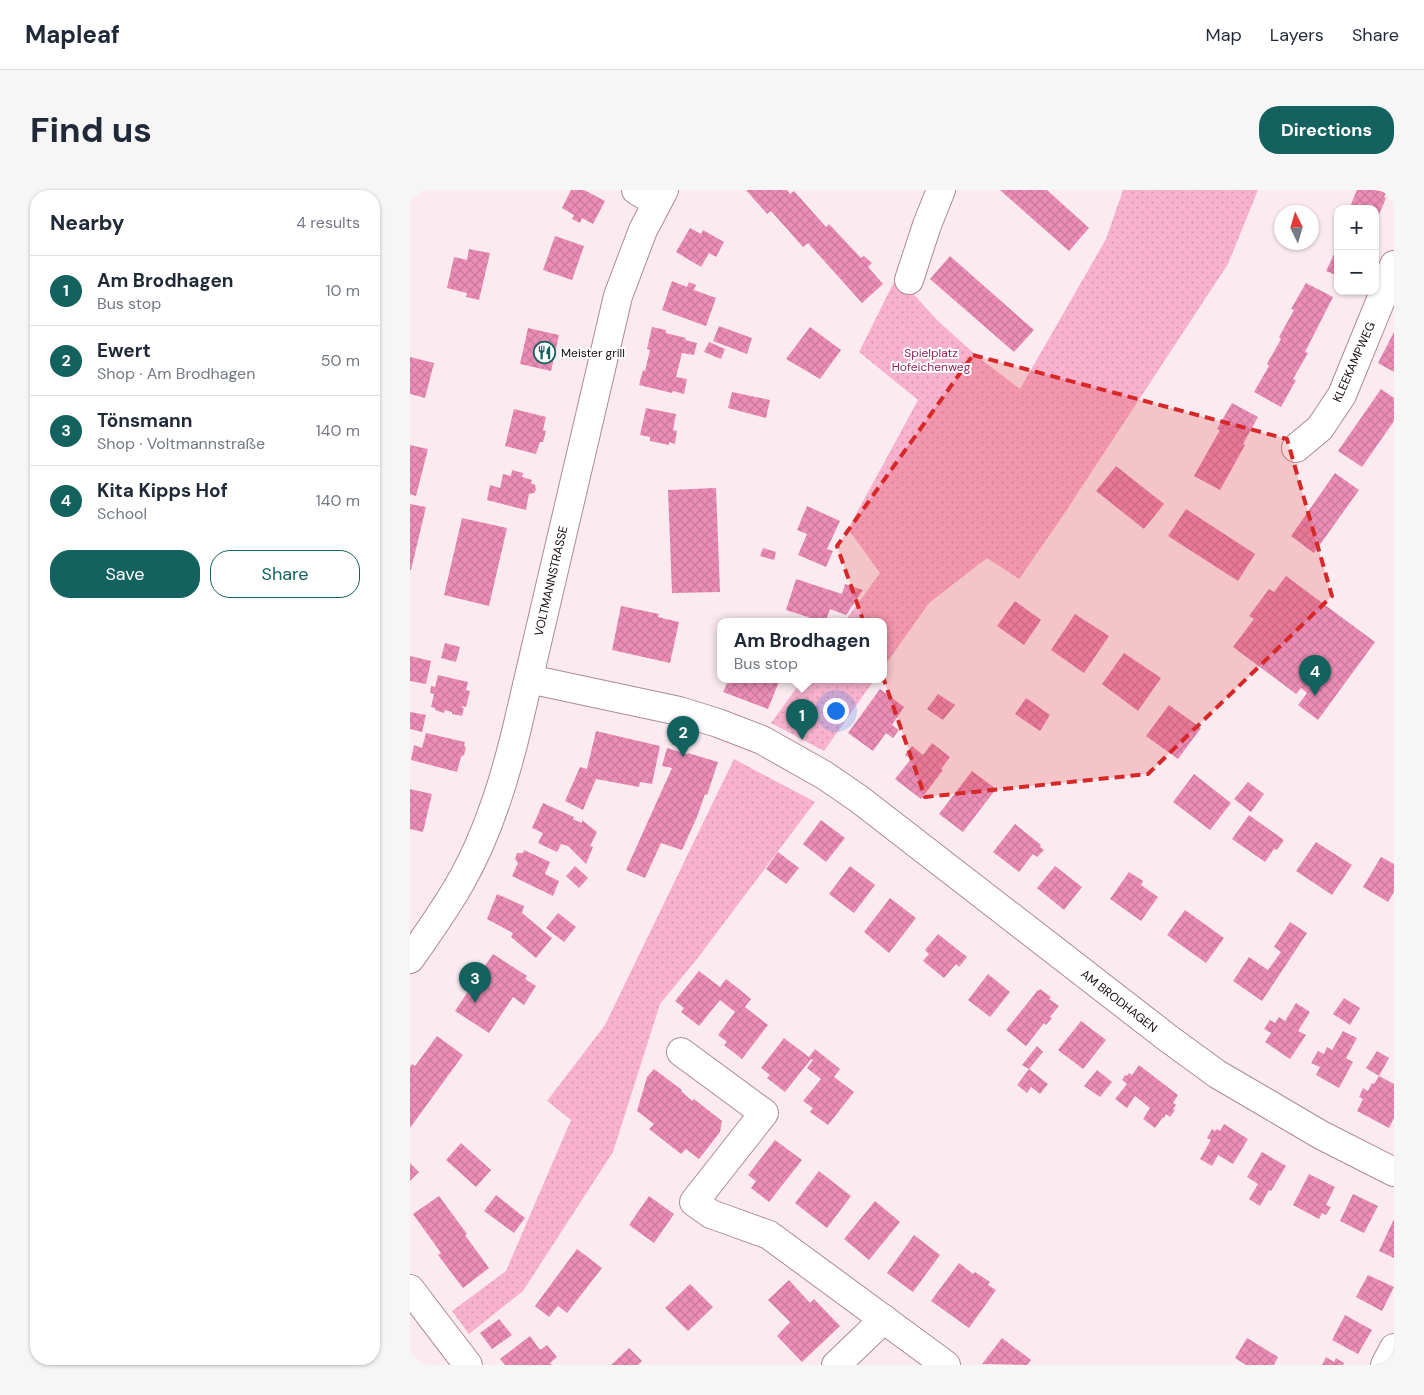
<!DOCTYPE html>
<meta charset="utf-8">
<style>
body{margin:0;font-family:"DM Sans",sans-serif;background:#f6f6f7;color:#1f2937}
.controls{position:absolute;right:15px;top:15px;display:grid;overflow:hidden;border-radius:10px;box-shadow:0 1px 4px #0004}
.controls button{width:45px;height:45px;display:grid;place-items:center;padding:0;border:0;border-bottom:1px solid #e0e1e3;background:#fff;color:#1f2937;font:25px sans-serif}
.compass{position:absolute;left:864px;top:15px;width:45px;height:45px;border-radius:50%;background:#fff;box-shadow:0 1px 4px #0004;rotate:355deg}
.you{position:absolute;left:425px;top:520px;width:18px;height:18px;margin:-12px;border:4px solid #fff;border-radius:50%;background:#1a73e8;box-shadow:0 0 0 8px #1a73e833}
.badge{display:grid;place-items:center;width:32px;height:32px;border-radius:50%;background:#13625f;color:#fff;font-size:16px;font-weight:700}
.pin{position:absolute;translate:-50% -41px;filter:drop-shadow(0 1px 2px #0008)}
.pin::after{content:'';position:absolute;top:26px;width:18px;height:15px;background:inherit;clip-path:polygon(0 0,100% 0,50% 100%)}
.popup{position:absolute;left:307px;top:428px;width:170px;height:65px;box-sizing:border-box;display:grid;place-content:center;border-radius:10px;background:#fff;filter:drop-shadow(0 1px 4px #0005);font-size:16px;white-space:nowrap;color:#747a83}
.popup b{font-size:19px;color:#1f2937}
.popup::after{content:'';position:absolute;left:50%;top:100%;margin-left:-10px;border:10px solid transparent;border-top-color:#fff}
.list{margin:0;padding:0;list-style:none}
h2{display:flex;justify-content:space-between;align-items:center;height:65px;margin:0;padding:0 20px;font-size:21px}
h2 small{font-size:16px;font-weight:400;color:#747a83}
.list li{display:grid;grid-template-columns:32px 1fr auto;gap:15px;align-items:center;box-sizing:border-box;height:70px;padding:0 20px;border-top:1px solid #e0e1e3}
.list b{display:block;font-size:19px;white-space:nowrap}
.list p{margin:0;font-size:16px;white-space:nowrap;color:#747a83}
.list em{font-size:16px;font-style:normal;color:#747a83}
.actions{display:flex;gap:10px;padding:15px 20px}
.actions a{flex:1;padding:11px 0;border:1px solid #13625f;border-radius:20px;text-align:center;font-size:18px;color:#13625f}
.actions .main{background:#13625f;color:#fff}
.map{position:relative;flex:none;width:984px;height:1175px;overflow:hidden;border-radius:20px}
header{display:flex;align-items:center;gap:30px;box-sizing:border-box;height:70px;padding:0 25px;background:#fff;border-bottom:1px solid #e0e1e3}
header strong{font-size:24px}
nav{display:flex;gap:28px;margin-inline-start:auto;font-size:18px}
.intro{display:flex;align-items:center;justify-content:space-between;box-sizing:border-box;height:120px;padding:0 30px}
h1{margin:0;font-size:35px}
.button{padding:12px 22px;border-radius:20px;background:#13625f;color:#fff;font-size:18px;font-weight:700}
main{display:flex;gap:30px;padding:0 30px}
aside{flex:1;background:#fff;border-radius:20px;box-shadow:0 1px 4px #0004}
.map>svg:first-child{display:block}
.grass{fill:url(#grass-dots)}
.building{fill:url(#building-cross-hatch)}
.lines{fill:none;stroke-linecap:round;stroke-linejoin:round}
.minor-casing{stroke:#ad8a97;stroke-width:30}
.minor{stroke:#fff;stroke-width:28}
.marked{fill:#d62828;fill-opacity:0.2;stroke:#d62828;stroke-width:4;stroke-dasharray:10 6;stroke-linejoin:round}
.labels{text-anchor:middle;stroke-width:4;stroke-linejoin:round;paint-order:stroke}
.poi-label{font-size:12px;fill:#170b10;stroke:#fff;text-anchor:start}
.park-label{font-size:12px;fill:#92245c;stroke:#fff}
.street-label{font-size:12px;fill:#170b10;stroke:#fff}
</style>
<header>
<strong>Mapleaf</strong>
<nav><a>Map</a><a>Layers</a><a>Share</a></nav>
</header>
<div class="intro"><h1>Find us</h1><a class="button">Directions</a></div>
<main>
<aside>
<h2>Nearby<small>4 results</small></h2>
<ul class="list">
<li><span class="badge">1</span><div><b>Am Brodhagen</b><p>Bus stop</p></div><em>10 m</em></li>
<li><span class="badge">2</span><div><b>Ewert</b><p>Shop · Am Brodhagen</p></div><em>50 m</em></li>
<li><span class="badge">3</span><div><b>Tönsmann</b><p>Shop · Voltmannstraße</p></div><em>140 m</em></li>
<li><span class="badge">4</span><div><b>Kita Kipps Hof</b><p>School</p></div><em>140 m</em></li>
</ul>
<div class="actions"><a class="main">Save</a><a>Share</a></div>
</aside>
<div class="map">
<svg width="984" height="1175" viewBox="0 0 984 1175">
<defs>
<pattern id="grass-dots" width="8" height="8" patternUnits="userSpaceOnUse" patternTransform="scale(1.25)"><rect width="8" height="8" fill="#f8b2ce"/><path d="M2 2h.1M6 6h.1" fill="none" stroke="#d498b0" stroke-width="1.8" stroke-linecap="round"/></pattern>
<pattern id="building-cross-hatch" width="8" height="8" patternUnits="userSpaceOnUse" patternTransform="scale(1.25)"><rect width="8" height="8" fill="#ec8db5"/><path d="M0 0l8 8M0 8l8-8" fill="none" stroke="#ca789b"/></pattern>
</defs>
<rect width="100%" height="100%" fill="#fbebf1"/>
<g class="grass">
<polygon points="713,0 848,0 818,74 650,330 609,389 577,368 519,413 473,478 473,431 435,431 470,383 438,339 508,210 449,162 487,86 528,131 568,167 610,199 696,49"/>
<polygon points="393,489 465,489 414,561 361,533"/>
<polygon points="324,569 405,612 287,769 250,814 203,962 113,1101 59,1144 42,1121 96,1081 161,930 137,911 195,835"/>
</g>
<g class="building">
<polygon points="161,0 174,0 195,11 183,34 172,28 170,33 162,29 164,25 152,18"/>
<polygon points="336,0 377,0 380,4 384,1 416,37 419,34 451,68 454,66 462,73 458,77 473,94 452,113 398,53 393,57 361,21 357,24"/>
<polygon points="590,0 637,0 679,38 659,61"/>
<polygon points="947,0 977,0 974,7 976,8 965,34 965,19 939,19"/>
<polygon points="280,38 291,44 293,40 314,52 306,67 299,63 291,77 266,62"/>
<polygon points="145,46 174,56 162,90 133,80"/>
<polygon points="928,56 928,86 916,81"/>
<polygon points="59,59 80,63 69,110 56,107 57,103 37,98 44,67 57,70"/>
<polygon points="540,66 624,140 604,162 520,89"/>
<polygon points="262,91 277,97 279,92 286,95 284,100 306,108 296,136 252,120"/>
<polygon points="896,93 923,107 895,162 898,163 883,189 886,190 871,217 844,202 859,176 857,174 871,149 869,147 884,120 881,119"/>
<polygon points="309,136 342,148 337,164 303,151"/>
<polygon points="242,137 256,140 256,143 276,148 275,150 287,153 284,165 272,163 266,187 277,189 274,204 263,201 262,203 229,195 233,180 235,181 240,160 237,159"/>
<polygon points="400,137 431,160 410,189 376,169"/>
<polygon points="118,138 149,145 141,181 110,174"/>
<polygon points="984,142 984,182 968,173"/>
<polygon points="299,152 315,159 311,169 294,162"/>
<polygon points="0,167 24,173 15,208 0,204"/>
<polygon points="971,199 984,208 984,231 952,277 928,261"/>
<polygon points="322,202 360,210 356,228 318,218"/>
<polygon points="822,213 848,227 833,254 835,255 810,300 784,286 810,240 807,239"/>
<polygon points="236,218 266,224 263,240 267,241 265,254 259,252 259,255 240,251 240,247 230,245"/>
<polygon points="104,219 136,227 133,240 136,241 133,252 130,252 126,264 95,256"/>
<polygon points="0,255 18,259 6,306 0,304"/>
<polygon points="706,276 754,314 734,339 686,301"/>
<polygon points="102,280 113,283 112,287 122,290 121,293 125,295 126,300 124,303 119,304 116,320 77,310 80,295 90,298 93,284 101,286"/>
<polygon points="925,283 949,300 904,363 881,346"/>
<polygon points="306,298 310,402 262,403 258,300"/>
<polygon points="0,314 16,317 1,380 0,380"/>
<polygon points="397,316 430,331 417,359 423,361 416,377 388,365 397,344 387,340"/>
<polygon points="776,319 845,364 828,391 758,346"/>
<polygon points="52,328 97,338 79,416 34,405"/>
<polygon points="353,358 366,362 364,370 350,366"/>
<polygon points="876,386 965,452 908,530 888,515 897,503 891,498 886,504 823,457 844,429 839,426 859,399 864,402"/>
<polygon points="386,389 432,404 435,394 453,400 436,425 420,419 416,431 400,431 401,428 376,420"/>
<polygon points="605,411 631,430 614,455 587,436"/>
<polygon points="211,416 249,424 248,427 269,432 260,473 202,460"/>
<polygon points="665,424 699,446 674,483 641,460"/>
<polygon points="35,453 50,457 46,472 31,468"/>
<polygon points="714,463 751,488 728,521 692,494"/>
<polygon points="0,466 21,471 16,494 0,491"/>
<polygon points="28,485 58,492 56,500 60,501 56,517 52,516 52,518 54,518 52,526 42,524 42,522 35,520 34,523 25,520 25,518 21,517 24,504 20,503 21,496 25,497"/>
<polygon points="319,489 370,489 358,519 313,502"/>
<polygon points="470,499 494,517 482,535 489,540 483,548 476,543 463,561 438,543"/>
<polygon points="528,504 545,515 533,530 517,519"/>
<polygon points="616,508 640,525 630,541 605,524"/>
<polygon points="759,515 791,538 768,569 736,546"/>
<polygon points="0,522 16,525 12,542 0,539"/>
<polygon points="186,541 250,556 242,594 230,592 229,597 186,589 173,620 155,611 170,577 177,579"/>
<polygon points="16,543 55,552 54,555 56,558 54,565 51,567 47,582 1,570 4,555 12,558"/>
<polygon points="522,553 540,567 531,579 533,580 511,609 485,589 501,569 495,565 502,556 513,565"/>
<polygon points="257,558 277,564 278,563 308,572 297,605 295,604 287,627 272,660 251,653 235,688 216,680 262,578 252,576"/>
<polygon points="562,581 586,599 553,642 529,624"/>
<polygon points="784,584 821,613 800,640 763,612"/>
<polygon points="838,592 854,604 841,622 824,609"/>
<polygon points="0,599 22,604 13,642 0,639"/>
<polygon points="133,613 164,627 163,629 172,633 172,630 187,642 180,656 183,657 176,674 158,656 151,654 147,662 128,653 133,643 122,638"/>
<polygon points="839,625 874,650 867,660 864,659 855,672 822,649"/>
<polygon points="411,630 435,648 416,672 393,654"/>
<polygon points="605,634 631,655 630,657 634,660 627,667 623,664 609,682 583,662"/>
<polygon points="906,652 942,675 922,705 886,681"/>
<polygon points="114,660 140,672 135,684 149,691 143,706 102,686 108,673 105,669 107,663 113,663"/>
<polygon points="368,662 389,678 376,694 356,679"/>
<polygon points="971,667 984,674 984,702 978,712 953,697"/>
<polygon points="165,676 178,688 169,698 156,686"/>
<polygon points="440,676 465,695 444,723 419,704"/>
<polygon points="645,676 672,697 654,720 627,698"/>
<polygon points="719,682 733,691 731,695 748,707 731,731 700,709"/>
<polygon points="87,704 114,716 112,723 142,748 126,768 101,747 103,743 77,729"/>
<polygon points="480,708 506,728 479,763 454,742"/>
<polygon points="775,720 814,748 796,773 757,745"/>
<polygon points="148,723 166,737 154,752 136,738"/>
<polygon points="880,732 897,743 852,811 823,791 839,767 858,780 871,762 864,757"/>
<polygon points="528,744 557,767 549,777 546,774 534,788 513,771 519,764 515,760"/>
<polygon points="83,764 117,786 115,789 126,796 114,815 103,807 79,843 45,821"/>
<polygon points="289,781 310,797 316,789 329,799 341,809 335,817 358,835 332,869 314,855 317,852 308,845 325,822 310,810 289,836 271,822 274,818 265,811"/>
<polygon points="578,784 600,802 580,827 558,810"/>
<polygon points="630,799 641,807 639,809 649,816 640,827 642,828 636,835 634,833 616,856 596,840 628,800 629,801"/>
<polygon points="934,808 950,818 940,835 923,824"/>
<polygon points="886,813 900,822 888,841 896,845 880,869 855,852 861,843 854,839 860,830 865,833 869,827 875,831"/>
<polygon points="671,831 696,850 673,879 648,860"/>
<polygon points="933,841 947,848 936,868 943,872 929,898 906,885 910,877 901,873 908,861 914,864 917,857 922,860"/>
<polygon points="27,846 53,865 0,938 0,877 2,874 5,876"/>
<polygon points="374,848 399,867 405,859 430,879 424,887 444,902 418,935 400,922 403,918 393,911 411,889 397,878 403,870 401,869 375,902 357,888 360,885 351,878"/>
<polygon points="627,856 633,862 619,879 638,894 630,904 621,897 617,903 607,895 619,879 612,875"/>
<polygon points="967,861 979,868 969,886 956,878"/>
<polygon points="729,875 768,905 763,913 766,915 763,919 765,920 760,927 756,924 754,928 753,927 745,938 733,929 740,918 725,906 717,918 705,909 717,894 712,890 715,885 717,886 719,883 722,885"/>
<polygon points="244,879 272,900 271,901 282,911 284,909 312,931 310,942 289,969 276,959 271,964 239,939 244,934 227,921 237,887"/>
<polygon points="687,880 702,892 690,907 674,896"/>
<polygon points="969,886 984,894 984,928 979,938 947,921 953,909 949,907 953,898 958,901 962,893 964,894"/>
<polygon points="814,934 838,949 823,974 808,965 802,976 790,969 801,950 797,948 802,939 805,941 807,939 810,941"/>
<polygon points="365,950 392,970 359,1012 341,998 346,991 338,985"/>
<polygon points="51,953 81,980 66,997 36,970"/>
<polygon points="852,962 876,976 861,1001 859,1000 850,1016 839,1009 848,994 837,987"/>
<polygon points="0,973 9,982 0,991"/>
<polygon points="409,981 441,1006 417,1038 385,1013"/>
<polygon points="899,984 925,997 916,1015 921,1017 916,1025 912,1023 909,1029 883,1015"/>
<polygon points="943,1004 968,1016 954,1043 930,1031"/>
<polygon points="86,1005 115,1028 104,1043 74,1021"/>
<polygon points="29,1006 57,1044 55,1045 79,1078 53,1098 28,1065 31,1063 3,1024"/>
<polygon points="239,1006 264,1024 244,1053 219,1035"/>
<polygon points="465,1011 490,1032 459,1070 434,1049"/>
<polygon points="984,1029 984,1068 969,1061"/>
<polygon points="504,1045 530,1065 503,1102 477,1083"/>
<polygon points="167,1059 192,1078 157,1123 148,1116 139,1127 125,1116"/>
<polygon points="549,1073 563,1084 565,1082 580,1092 578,1095 586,1100 559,1138 521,1111"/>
<polygon points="958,1085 984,1097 972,1121 946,1107"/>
<polygon points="379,1090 400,1113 404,1109 430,1136 392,1172 367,1146 380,1132 358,1110"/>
<polygon points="280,1094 303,1117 278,1141 255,1118"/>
<polygon points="935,1125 962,1140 948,1164 922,1150"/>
<polygon points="89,1129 102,1145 82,1159 70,1143"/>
<polygon points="120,1146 130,1160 137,1155 147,1167 140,1173 142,1175 95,1175 90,1169"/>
<polygon points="592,1148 621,1170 617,1175 572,1174"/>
<polygon points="837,1148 868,1167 864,1175 836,1175 825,1168"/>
<polygon points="219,1158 232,1171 228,1175 201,1175"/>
<polygon points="916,1167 924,1172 926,1168 934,1173 933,1175 912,1175"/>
</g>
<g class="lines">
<defs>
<g id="minor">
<polyline points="226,0 247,13"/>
<polyline points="499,90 517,35 531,0"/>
<polyline points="886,258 910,238 932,205 972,107 984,75"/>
<polyline points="119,489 269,521 308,533 352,550 414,585 449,609 759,849 807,884 860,915 911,945 984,982"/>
<path d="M0 769C17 745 34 721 49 695 77 647 94 593 107 538L208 106 233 40 254 0"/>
<polyline points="271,862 354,923 284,1012 301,1024 359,1045 536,1175"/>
<polyline points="0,1099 58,1175"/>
<polyline points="426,1175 474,1129"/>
<polyline points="975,1175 984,1158"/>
</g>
</defs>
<use href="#minor" class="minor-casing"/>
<use href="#minor" class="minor"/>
</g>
<path class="marked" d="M563 165 877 249 922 406 738 584 515 607 427 356Z"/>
<defs>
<symbol id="restaurant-ring" viewBox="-11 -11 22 22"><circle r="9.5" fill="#fff" stroke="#13625f" stroke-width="1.5"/><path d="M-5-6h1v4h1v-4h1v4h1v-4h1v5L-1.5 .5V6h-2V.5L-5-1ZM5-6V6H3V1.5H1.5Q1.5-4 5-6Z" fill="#13625f"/></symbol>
</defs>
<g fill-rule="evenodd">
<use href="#restaurant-ring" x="122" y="150" width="25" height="25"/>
</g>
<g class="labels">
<g class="poi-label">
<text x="151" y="167">Meister grill</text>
</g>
<g class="park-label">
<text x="521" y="167">Spielplatz<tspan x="521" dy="14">Hofeichenweg</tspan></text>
</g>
<g class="street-label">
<text transform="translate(944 172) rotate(-66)" y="4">KLEEKAMPWEG</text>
<text transform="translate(141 391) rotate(-77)" y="4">VOLTMANNSTRASSE</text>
<text transform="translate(709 811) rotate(38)" y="4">AM BRODHAGEN</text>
</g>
</g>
</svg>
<div class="controls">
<button>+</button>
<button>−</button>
</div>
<svg class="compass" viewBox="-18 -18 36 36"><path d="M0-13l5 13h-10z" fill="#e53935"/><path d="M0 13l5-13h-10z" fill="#747a83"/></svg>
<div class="you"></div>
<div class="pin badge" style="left:392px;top:550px">1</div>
<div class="popup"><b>Am Brodhagen</b>Bus stop</div>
<div class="pin badge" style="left:273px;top:567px">2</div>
<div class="pin badge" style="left:65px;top:813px">3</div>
<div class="pin badge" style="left:905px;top:506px">4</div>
</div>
</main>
